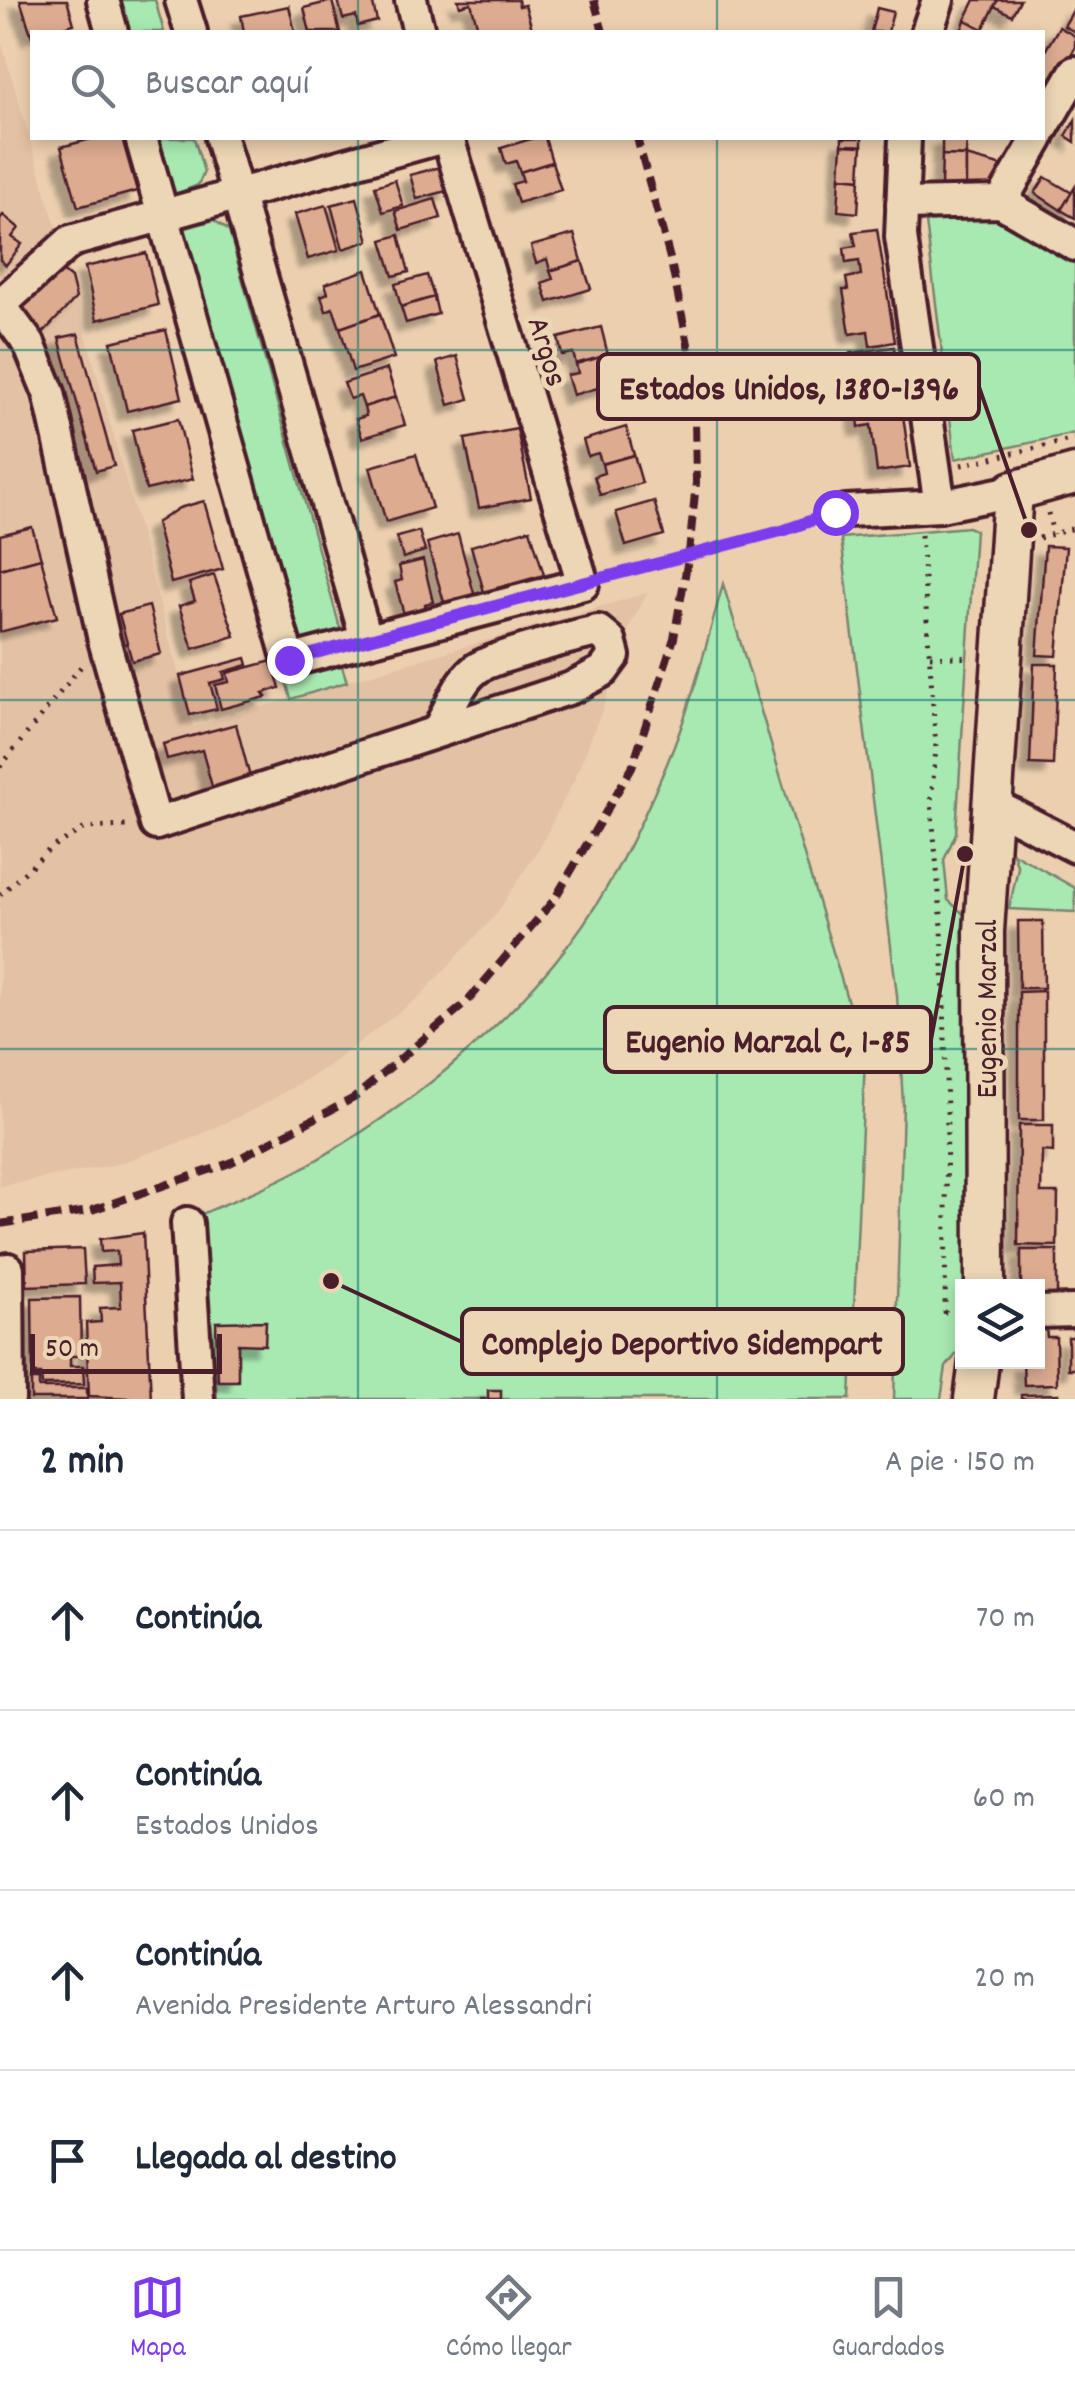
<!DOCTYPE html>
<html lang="es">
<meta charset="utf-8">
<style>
body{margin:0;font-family:Dekko,sans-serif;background:#f2f2f3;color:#1f2937}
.controls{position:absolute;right:30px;bottom:30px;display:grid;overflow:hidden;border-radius:0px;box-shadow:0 5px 15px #0003}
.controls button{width:90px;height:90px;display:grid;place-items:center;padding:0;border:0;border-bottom:2px solid #e0e1e3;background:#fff;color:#1f2937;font:50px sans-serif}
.scale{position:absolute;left:30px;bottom:25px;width:192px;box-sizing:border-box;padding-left:10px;border:5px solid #4a1f2b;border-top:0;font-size:28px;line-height:35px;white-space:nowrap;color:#4a1f2b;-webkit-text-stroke:8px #ecd6b5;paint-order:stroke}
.stop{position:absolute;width:30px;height:30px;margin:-22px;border:8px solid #7c3aed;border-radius:50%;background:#fff}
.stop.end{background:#7c3aed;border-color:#fff;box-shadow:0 2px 10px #0008}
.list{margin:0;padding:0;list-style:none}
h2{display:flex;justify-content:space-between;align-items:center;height:130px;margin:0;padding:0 40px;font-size:42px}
h2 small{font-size:32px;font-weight:400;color:#747a83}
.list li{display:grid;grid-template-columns:65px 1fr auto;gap:30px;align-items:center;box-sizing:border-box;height:180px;padding:0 40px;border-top:2px solid #e0e1e3}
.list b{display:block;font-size:38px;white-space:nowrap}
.list p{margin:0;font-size:32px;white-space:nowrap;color:#747a83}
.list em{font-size:32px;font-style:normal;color:#747a83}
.icon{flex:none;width:55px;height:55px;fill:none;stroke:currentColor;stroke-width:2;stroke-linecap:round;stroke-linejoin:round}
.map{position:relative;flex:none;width:1075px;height:1399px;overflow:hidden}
.search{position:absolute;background:#fff;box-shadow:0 5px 15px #0003;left:30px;right:30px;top:30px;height:110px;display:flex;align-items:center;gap:25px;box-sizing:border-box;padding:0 35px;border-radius:0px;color:#747a83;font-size:38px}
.sheet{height:850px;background:#fff}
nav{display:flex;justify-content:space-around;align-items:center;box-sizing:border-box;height:140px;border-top:2px solid #e0e1e3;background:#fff;font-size:28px;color:#747a83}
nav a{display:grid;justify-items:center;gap:5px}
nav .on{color:#7c3aed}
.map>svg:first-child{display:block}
.built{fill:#e3c1a4}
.green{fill:#a8e9b2;stroke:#79846e;stroke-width:2.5}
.building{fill:#dcab90;stroke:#4a1f2b;stroke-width:2.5;filter:url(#shadow)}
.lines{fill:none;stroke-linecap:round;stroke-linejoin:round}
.minor-casing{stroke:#4a1f2b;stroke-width:38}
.major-casing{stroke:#4a1f2b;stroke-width:45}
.path{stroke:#4a1f2b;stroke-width:5;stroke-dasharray:2.5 8;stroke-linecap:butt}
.minor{stroke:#ecd6b5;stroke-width:30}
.major{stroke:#ecd6b5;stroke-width:38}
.rail{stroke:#4a1f2b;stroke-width:8;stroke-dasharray:15 8;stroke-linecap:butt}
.route{stroke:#7c3aed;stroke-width:12}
.grid{fill:none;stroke:#0f766e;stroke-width:2.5;stroke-opacity:0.55}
.labels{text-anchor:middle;stroke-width:10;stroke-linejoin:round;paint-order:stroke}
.street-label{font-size:32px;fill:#4a1f2b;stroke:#ecd6b5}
.leader{fill:none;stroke:#4a1f2b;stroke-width:4}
.callout-dot{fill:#4a1f2b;stroke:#ecd6b5;stroke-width:4}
.callout{fill:#ecd6b5;stroke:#4a1f2b;stroke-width:4}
.callout-label{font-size:35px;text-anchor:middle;font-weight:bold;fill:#4a1f2b}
</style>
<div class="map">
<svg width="1075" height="1399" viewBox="0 0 1075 1399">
<defs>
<filter id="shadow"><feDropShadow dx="-9" dy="9" stdDeviation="2.5" flood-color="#0004"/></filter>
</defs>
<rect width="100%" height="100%" fill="#ebcfaf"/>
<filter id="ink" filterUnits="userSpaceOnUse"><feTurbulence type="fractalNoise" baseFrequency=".01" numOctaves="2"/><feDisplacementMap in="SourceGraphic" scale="20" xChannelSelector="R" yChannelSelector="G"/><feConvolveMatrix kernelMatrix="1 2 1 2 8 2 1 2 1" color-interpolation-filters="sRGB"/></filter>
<g filter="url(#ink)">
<polygon class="built" points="0,38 66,261 193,727 647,593 629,628 603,708 575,778 539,848 495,916 419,997 325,1068 261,1106 190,1139 113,1165 0,1186"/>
<g class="green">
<polygon points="112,0 155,0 164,32 121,32"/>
<polygon points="152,138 194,138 204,172 198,185 169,197"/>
<polygon points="1002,216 1075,262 1075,433 955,459 926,222"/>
<polygon points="214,220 229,231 342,635 303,645 183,229"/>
<polygon points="968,527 975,530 956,833 944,860 948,900 968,918 970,1286 962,1286 962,1347 946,1367 941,1399 894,1399 903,1104 897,995 841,538"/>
<path d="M723 584 865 1059 850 1399H217L202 1214C236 1199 273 1185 306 1166 406 1109 502 1033 572 940 609 891 642 823 666 766 691 708 706 645 723 584Z"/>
<polygon points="340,660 347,682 291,699 284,674"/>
<polygon points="1013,853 1075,888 1075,912 1009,909 1018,868"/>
</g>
<g class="building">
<polygon points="20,0 67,0 74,24 46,32 32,32 32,37"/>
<polygon points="338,0 372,0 377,21 358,26 356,16 343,19"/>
<polygon points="458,0 518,0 519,6 525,5 533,32 479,32 471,3 460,6"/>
<polygon points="975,0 998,0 983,29 965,20"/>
<polygon points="998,0 1020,0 1012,15 994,6"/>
<polygon points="332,1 340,32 310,32 304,8"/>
<polygon points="289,6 295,32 244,32 241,16"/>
<polygon points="1075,7 1075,32 1064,26"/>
<polygon points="877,8 893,12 888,32 871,32"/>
<polygon points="965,20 983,29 982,32 961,32"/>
<polygon points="1059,27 1075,36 1075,48 1042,105 1042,56"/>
<polygon points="1075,120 1075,142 1066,136"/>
<polygon points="95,138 122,138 137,191 78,207 61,147"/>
<polygon points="534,138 545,138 552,162 520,172 516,161 506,164 501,148"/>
<polygon points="842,138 862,138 862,146 842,145"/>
<polygon points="942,138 967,138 966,156 942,155"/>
<polygon points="842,145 862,146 860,179 840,177"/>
<polygon points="942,155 966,156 966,187 941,186"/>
<polygon points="966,156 1007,167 999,188 966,187"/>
<polygon points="552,162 561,190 518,203 512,184 523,181 520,172"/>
<polygon points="444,166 450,190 417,199 410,175"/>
<polygon points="840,177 860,179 858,213 838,211"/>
<polygon points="1045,177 1072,193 1061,210 1035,193"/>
<polygon points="395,180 403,206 383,212 375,186"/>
<polygon points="1075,187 1075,218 1061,210"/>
<polygon points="357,198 369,241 343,249 331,205"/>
<polygon points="435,199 441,218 401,230 395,211"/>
<polygon points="326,205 339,250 308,259 295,214"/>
<polygon points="3,215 19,228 12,237 22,244 6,265 0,260 0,219"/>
<polygon points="877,229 895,342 870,346 868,331 850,334 843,290 848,290 846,278 861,275 859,261 846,263 844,248 856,246 853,232"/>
<polygon points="574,234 582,261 550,271 547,259 536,263 531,246"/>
<polygon points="399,235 409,272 393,276 382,240"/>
<polygon points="146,253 158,305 97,320 85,267"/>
<polygon points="582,261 591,289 548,302 542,283 553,279 550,271"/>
<polygon points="55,265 71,278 76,298 41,335 14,311"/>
<polygon points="366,270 380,314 340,328 333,308 326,311 321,296 328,293 325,284"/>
<polygon points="427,275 434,297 401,307 395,284"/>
<polygon points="434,297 438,314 406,323 401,307"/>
<polygon points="380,314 394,358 353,371 340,328"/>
<polygon points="601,327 608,355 576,364 573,353 562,355 558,338"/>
<polygon points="166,330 182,398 127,411 111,342"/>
<polygon points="78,334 114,466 96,471 59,338"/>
<polygon points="894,347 910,467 877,472 871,425 859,427 855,389 864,388 863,375 853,377 850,353"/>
<polygon points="608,355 616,383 573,395 567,375 578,373 576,364"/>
<polygon points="457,356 469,399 449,405 437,362"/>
<polygon points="387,369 396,397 364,407 360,396 350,399 344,383"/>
<polygon points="396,397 405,425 362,438 356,419 366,416 364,407"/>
<polygon points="178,419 193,479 146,490 132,430"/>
<polygon points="626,427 634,455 602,464 598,453 588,456 583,440"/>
<polygon points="517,429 531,498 479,508 465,439"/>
<polygon points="416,454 432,508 386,522 370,467"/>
<polygon points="634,455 642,483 600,495 594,476 604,473 602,464"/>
<polygon points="204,501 223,569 171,583 156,523 179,508"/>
<polygon points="654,501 664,535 626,546 616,512"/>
<polygon points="32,527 41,558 0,569 0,535"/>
<polygon points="530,529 544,575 484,592 471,546"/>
<polygon points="419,531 425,551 403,558 397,537"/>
<polygon points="458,534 476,601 446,609 427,543"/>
<polygon points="1045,546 1066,547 1057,656 1037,655"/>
<polygon points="41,558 57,617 0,632 0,569"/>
<polygon points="423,560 433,602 425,604 427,614 405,618 395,582 402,580 399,566"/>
<polygon points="214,575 235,636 193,649 179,606 195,601 189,583"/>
<polygon points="149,606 161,654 132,661 119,614"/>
<polygon points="246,658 248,665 223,672 225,679 210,683 217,709 190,715 180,676"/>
<polygon points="272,661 280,688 263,693 266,697 221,709 215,685 229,682 227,673"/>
<polygon points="1034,664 1057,664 1053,765 1030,764"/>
<polygon points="236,724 251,781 213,790 202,750 167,759 163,744"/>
<polygon points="1018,921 1043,921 1044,988 1019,988"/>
<polygon points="1044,991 1044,1120 1019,1120 1019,992"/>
<polygon points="1019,1125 1053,1125 1053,1152 1042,1151 1041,1193 1058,1193 1057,1246 1018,1245"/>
<polygon points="143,1233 151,1399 89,1396 86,1323 101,1322 100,1308 121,1307 120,1282 93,1283 92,1267 118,1265 117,1251 101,1252 100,1239"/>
<polygon points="83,1249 85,1284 27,1286 26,1251"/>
<polygon points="1021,1250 1057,1250 1057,1302 1038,1302 1038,1286 1021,1286"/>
<polygon points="80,1297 81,1356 70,1356 70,1366 83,1366 84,1384 42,1385 41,1374 33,1374 32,1298"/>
<polygon points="266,1321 265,1345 238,1344 238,1381 218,1381 216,1322"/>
<polygon points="1038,1327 1046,1327 1047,1337 1056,1337 1057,1384 1024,1385 1023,1362 1038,1362"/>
<rect x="1068" y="1337" width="7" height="32"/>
<polygon points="31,1380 39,1380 39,1388 87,1388 87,1399 31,1399"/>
<polygon points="488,1390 501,1390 501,1399 480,1399 488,1399"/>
<polygon points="1059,1394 1059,1399 1021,1399 1021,1395"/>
</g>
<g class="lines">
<defs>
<g id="minor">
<polyline points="103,0 112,32"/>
<polyline points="181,0 191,32"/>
<polyline points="411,0 419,32"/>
<polyline points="927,32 938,0"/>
<polyline points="1042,129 1075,72"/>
<polyline points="141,138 289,661 583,584 448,138"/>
<polyline points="221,138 366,638"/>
<polyline points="905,138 901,237 940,506"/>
<polyline points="1001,202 1038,138"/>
<polyline points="902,204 1001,202 1075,245"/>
<path d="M0 305 29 344 49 393 104 640 156 824 571 688 603 671 614 656 610 641 598 631C577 635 490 658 476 669 458 683 449 711 438 730"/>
<polyline points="0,305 71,241 440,138"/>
<polyline points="846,511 940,506 1013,491"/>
<polyline points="992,804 1075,847"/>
<polyline points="187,1223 198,1399"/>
<polyline points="8,1269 9,1399"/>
<polyline points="1038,1312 1075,1311"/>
</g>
<g id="major">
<polyline points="985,1286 984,931 1013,491 1075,474"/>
<polyline points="974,1399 979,1362"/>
</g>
</defs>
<use href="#minor" class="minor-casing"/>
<use href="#major" class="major-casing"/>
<g class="path">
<polyline points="961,465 1075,439"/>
<polyline points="1048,513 1053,534"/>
<polyline points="921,535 936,749 931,801 942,927 947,1112 945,1312 962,1312"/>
<polyline points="1039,538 1075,528"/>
<polyline points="610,577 785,530 821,517"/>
<polyline points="930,656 972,658"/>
<polyline points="0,767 83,664"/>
<polyline points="0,895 52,847 85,828 128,826"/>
</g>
<use href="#minor" class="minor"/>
<use href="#major" class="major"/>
<g class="rail">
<polyline points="594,0 603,32"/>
<polyline points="0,1224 89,1211 230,1163 354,1098 467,1002 554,900 632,767 674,638 689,553 696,483 695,418 688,344 671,262 637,138"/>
</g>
</g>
</g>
<g class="lines" filter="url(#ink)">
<polyline class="route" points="289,660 785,530 835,512"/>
</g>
<path class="grid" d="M358 0V32M717 0V32M358 138V1399M717 138V1399M0 350H1075M0 700H1075M0 1049H1075"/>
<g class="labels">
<g class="street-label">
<text transform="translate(549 351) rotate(73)" y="11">Argos</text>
<text transform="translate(985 1009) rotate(-90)" y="11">Eugenio Marzal</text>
</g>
</g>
<path class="leader" d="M1029 530L979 387M965 854L931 1040M331 1281L462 1342"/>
<g class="callout-dot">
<circle cx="1029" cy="530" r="10"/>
<circle cx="965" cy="854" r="10"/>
<circle cx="331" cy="1281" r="10"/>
</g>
<g class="callout">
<rect x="598" y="354" width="381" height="65" rx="10"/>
<rect x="605" y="1007" width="326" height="65" rx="10"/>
<rect x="462" y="1309" width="441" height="65" rx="10"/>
</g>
<g class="callout-label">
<text x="789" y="399">Estados Unidos, 1380-1396</text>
<text x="768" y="1052">Eugenio Marzal C, 1-85</text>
<text x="682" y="1354">Complejo Deportivo Sidempart</text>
</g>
</svg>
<div class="controls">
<button><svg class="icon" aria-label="layers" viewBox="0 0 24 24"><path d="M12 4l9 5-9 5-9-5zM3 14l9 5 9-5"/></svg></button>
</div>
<div class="scale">50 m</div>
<div class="stop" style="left:835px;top:512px"></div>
<div class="stop end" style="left:289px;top:660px"></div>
<div class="search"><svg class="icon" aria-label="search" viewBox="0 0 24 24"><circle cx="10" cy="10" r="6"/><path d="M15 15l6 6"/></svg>Buscar aquí</div>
</div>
<section class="sheet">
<h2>2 min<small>A pie · 150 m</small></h2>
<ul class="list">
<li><svg class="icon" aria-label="ahead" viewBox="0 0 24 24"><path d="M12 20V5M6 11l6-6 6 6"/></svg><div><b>Continúa</b></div><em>70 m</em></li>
<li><svg class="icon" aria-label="ahead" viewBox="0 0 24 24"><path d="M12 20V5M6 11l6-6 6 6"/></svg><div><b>Continúa</b><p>Estados Unidos</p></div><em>60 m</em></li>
<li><svg class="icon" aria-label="ahead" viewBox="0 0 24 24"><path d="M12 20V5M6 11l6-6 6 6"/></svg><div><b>Continúa</b><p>Avenida Presidente Arturo Alessandri</p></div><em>20 m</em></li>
<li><svg class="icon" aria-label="arrive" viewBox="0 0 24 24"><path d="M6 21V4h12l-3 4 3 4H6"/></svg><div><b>Llegada al destino</b></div></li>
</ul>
</section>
<nav>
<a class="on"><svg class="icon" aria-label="map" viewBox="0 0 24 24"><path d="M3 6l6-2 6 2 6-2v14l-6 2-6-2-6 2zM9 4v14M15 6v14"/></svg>Mapa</a>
<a><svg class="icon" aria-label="directions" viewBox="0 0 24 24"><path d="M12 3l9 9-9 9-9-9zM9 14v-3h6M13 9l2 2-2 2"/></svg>Cómo llegar</a>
<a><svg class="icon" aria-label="saved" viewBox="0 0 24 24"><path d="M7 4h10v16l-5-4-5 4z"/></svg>Guardados</a>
</nav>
